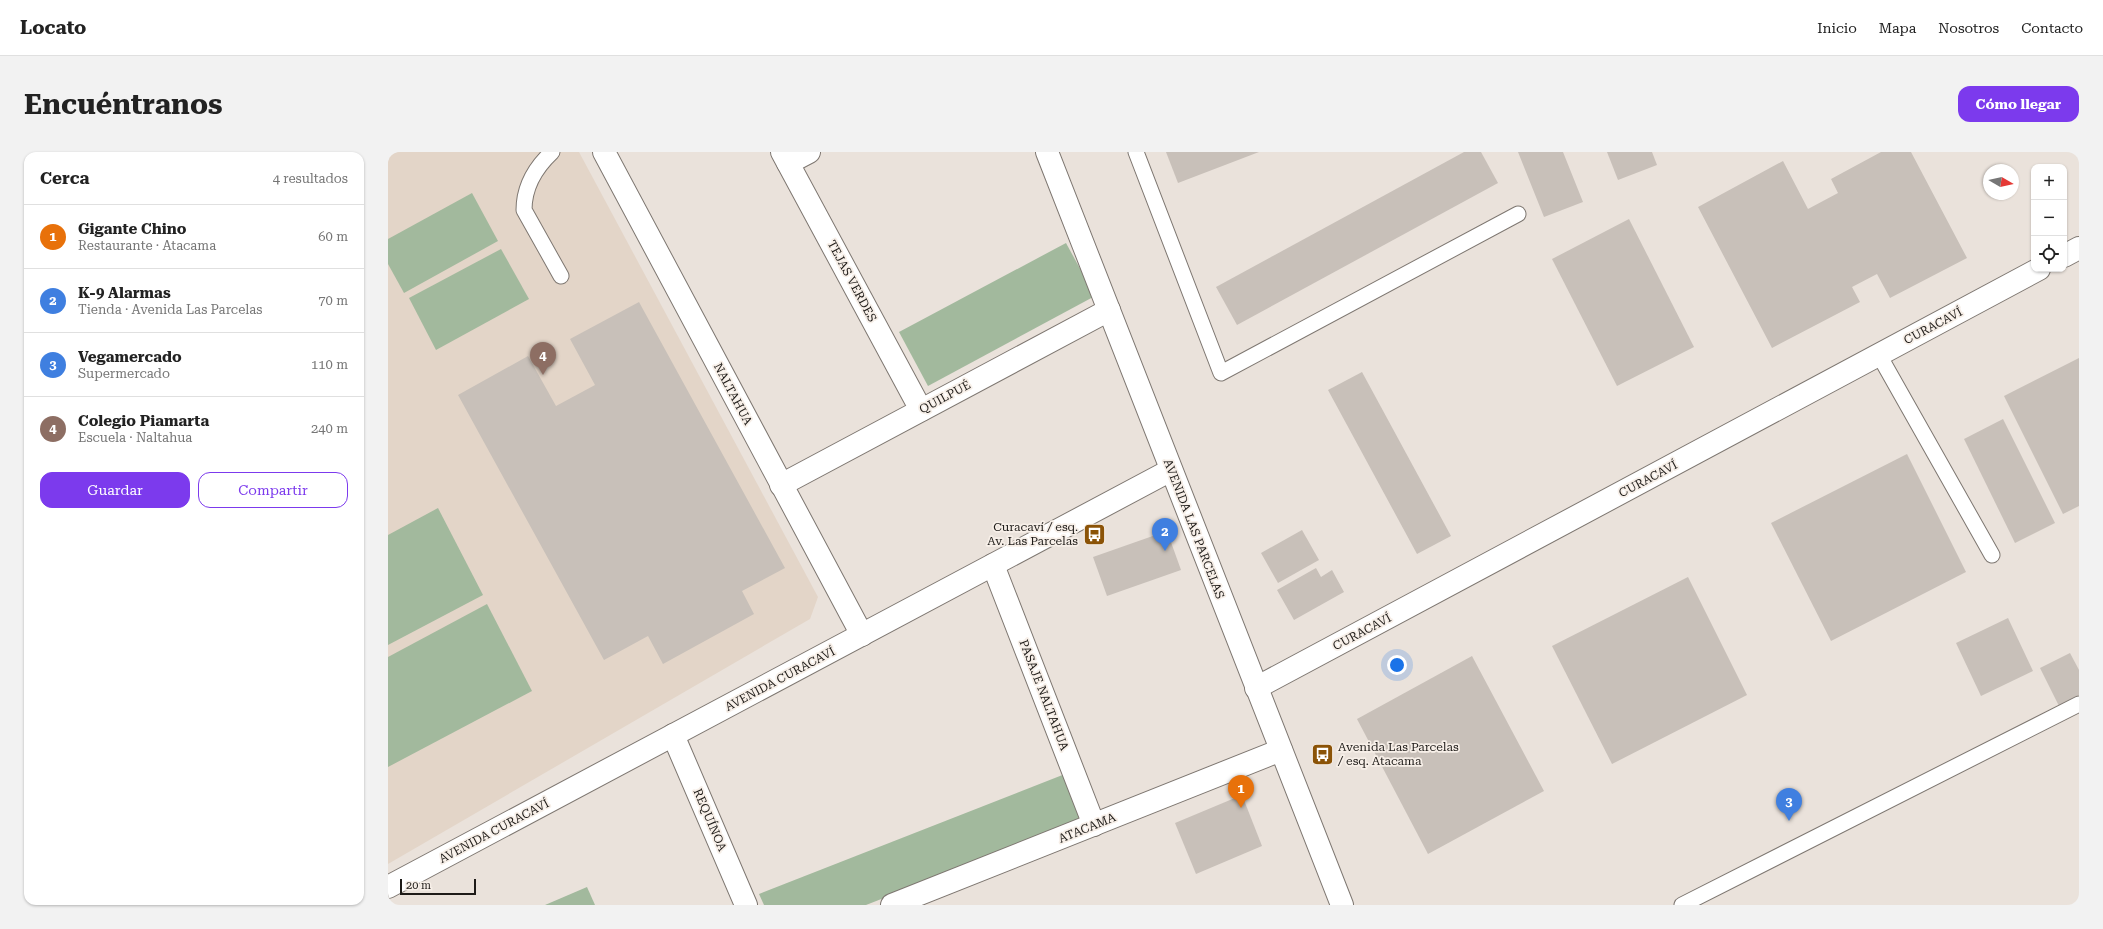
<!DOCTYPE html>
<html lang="es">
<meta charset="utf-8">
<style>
body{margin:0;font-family:"Roboto Serif",serif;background:#f2f2f2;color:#222}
.controls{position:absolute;right:12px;top:12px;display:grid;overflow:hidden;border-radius:8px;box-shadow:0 1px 3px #0004}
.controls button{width:36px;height:36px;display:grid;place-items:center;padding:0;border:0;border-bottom:1px solid #e0e0e0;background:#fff;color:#222;font:20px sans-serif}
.compass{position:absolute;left:1595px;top:12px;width:36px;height:36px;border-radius:50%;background:#fff;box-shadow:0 1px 3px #0004;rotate:99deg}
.scale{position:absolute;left:12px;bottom:10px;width:76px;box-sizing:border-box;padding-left:4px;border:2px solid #1e1b18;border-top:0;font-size:11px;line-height:14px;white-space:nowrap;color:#1e1b18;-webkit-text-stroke:3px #f7efe8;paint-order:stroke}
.you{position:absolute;left:1009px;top:513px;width:14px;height:14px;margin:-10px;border:3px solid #fff;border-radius:50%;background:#1a73e8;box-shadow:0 0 0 6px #1a73e833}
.badge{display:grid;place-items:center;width:26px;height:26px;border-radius:50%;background:#7c3aed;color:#fff;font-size:13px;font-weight:700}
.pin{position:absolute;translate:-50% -33px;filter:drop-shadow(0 1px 2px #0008)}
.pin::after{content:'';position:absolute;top:21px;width:14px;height:12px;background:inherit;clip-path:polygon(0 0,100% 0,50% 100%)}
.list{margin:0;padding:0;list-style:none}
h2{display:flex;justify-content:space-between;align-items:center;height:52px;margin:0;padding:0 16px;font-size:17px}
h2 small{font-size:13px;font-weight:400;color:#767676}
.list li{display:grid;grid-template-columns:26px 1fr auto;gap:12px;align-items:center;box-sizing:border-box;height:64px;padding:0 16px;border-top:1px solid #e0e0e0}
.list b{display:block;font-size:15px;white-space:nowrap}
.list p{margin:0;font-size:13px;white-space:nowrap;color:#767676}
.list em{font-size:13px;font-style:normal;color:#767676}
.actions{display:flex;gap:8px;padding:12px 16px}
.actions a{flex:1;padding:9px 0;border:1px solid #7c3aed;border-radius:12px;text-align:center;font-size:14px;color:#7c3aed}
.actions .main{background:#7c3aed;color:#fff}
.icon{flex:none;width:22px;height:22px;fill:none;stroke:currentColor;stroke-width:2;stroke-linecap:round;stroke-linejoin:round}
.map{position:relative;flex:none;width:1691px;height:753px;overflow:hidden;border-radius:12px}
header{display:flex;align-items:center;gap:24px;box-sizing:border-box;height:56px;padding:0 20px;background:#fff;border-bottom:1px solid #e0e0e0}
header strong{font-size:19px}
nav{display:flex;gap:22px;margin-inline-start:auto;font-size:14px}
.intro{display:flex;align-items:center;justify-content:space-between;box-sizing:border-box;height:96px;padding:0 24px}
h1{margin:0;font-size:28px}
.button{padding:10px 18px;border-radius:12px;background:#7c3aed;color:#fff;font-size:14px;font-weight:700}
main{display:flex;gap:24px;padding:0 24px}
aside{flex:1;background:#fff;border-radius:12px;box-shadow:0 1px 3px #0004}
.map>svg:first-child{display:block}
.built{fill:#e3d5c8}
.green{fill:#a2b99d}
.building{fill:#c8c0b9}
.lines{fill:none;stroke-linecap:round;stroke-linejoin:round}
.lane-casing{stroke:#7e7771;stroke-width:17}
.street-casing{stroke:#7e7771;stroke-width:24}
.secondary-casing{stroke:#7e7771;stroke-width:24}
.lane{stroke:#fff;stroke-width:15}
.street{stroke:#fff;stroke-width:22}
.secondary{stroke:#fff;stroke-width:22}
.labels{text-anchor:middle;stroke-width:3.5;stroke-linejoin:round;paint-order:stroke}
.street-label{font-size:12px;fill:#1e1b18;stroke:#f7efe8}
.poi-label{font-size:12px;fill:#1e1b18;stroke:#f7efe8;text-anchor:end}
</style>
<header>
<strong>Locato</strong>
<nav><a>Inicio</a><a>Mapa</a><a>Nosotros</a><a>Contacto</a></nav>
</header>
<div class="intro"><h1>Encuéntranos</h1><a class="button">Cómo llegar</a></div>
<main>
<aside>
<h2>Cerca<small>4 resultados</small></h2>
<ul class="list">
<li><span class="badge" style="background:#e8710a">1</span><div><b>Gigante Chino</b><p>Restaurante · Atacama</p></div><em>60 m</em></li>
<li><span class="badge" style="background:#3f7fe0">2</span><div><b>K-9 Alarmas</b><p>Tienda · Avenida Las Parcelas</p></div><em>70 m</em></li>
<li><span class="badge" style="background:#3f7fe0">3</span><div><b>Vegamercado</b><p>Supermercado</p></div><em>110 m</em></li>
<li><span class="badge" style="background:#8d6e63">4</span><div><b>Colegio Piamarta</b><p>Escuela · Naltahua</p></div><em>240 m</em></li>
</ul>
<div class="actions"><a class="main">Guardar</a><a>Compartir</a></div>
</aside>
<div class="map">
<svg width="1691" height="753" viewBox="0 0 1691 753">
<rect width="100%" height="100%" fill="#eae2db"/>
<polygon class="built" points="0,0 191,0 430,445 422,467 0,712"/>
<g class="green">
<polygon points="84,41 110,89 16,141 0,112 0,87"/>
<polygon points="678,91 707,144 540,234 511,180"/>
<polygon points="113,97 141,147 48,198 21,146"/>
<polygon points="50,356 95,443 0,493 0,383"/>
<polygon points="99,452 144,539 0,615 0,505"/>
<polygon points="677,622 695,668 478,753 376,753 371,742"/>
<polygon points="199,735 207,753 157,753"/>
</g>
<g class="building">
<polygon points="778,0 871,0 790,31"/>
<polygon points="1076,0 1093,0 1110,31 849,173 828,135"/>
<polygon points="1130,0 1175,0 1195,50 1156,65"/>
<polygon points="1219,0 1264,0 1269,13 1230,28"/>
<polygon points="1493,0 1523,0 1579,106 1502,146 1489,122 1464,135 1472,150 1384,196 1310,55 1395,9 1420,57 1450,41 1443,27"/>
<polygon points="1241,67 1306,195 1229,234 1164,107"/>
<polygon points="251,150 397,416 354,439 366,462 275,512 260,484 216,508 70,243 140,204 168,254 207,233 182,187"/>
<polygon points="1691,206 1691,354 1675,362 1616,244"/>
<polygon points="974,220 1063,384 1029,402 940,238"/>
<polygon points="1615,267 1667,371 1627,391 1576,287"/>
<polygon points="1519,302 1578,420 1443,489 1383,371"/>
<polygon points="914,378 931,408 890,431 873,401"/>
<polygon points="779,379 793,418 719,444 705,405"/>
<polygon points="928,416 933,425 944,418 956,440 906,468 889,438"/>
<polygon points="1300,425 1359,543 1224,612 1164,494"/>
<polygon points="1620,466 1645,519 1593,544 1568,491"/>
<polygon points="1682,501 1691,518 1691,543 1671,554 1652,516"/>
<polygon points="1084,504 1156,639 1040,702 969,567"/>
<polygon points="854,643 874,694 808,722 787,671"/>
</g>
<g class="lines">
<defs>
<g id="lane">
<path d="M164 0C147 16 136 35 136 58L173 124"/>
<polyline points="748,0 833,221 1130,62"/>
<polyline points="1491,203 1604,403"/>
<polyline points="1294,753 1691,552"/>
</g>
<g id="street">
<polyline points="216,0 474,483"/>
<polyline points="394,0 533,258"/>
<polyline points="400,11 421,0"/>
<polyline points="393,333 721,158"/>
<polyline points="605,413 706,673"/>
<polyline points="285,583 358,753"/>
<polyline points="0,735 783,318"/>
<polyline points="504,753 893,598"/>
</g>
<g id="secondary">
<polyline points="659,0 954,753"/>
<polyline points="1676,104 1691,96"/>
<polyline points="868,536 1651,117"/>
</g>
</defs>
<use href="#lane" class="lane-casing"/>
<use href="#street" class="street-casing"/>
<use href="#secondary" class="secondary-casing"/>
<use href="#lane" class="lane"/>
<use href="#street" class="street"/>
<use href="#secondary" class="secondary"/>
</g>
<defs>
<symbol id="bus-square" viewBox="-11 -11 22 22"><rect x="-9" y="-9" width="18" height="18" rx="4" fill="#8b5307" stroke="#f7efe8"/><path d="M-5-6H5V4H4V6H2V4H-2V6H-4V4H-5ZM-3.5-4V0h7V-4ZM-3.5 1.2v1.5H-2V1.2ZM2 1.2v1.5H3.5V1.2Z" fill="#fff"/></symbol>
</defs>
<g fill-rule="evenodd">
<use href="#bus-square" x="694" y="370" width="25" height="25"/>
<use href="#bus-square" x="922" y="590" width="25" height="25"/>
</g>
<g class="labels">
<g class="street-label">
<text transform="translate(464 129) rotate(62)" y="4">TEJAS VERDES</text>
<text transform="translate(1545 174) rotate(-28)" y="4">CURACAVÍ</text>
<text transform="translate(345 242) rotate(62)" y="4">NALTAHUA</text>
<text transform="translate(557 245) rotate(-28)" y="4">QUILPUÉ</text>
<text transform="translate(1260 327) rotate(-28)" y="4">CURACAVÍ</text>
<text transform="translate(806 377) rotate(69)" y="4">AVENIDA LAS PARCELAS</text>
<text transform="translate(974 480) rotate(-28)" y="4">CURACAVÍ</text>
<text transform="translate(392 527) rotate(-28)" y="4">AVENIDA CURACAVÍ</text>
<text transform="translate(656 543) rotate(69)" y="4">PASAJE NALTAHUA</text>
<text transform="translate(322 668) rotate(67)" y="4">REQUÍNOA</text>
<text transform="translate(699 676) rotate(-22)" y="4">ATACAMA</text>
<text transform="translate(106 679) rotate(-28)" y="4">AVENIDA CURACAVÍ</text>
</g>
<g class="poi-label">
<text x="690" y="379">Curacaví / esq.<tspan x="690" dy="14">Av. Las Parcelas</tspan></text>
<text x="950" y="599" text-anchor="start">Avenida Las Parcelas<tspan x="950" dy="14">/ esq. Atacama</tspan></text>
</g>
</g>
</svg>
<div class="controls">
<button>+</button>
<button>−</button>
<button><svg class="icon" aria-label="locate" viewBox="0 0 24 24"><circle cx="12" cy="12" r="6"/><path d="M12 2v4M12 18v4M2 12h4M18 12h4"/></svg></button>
</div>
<svg class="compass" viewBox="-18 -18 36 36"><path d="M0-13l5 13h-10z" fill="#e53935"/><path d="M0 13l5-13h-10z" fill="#767676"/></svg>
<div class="scale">20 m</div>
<div class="you"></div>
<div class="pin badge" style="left:853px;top:656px;background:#e8710a">1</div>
<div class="pin badge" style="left:777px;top:399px;background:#3f7fe0">2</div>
<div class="pin badge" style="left:1401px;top:669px;background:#3f7fe0">3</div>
<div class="pin badge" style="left:155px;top:223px;background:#8d6e63">4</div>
</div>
</main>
